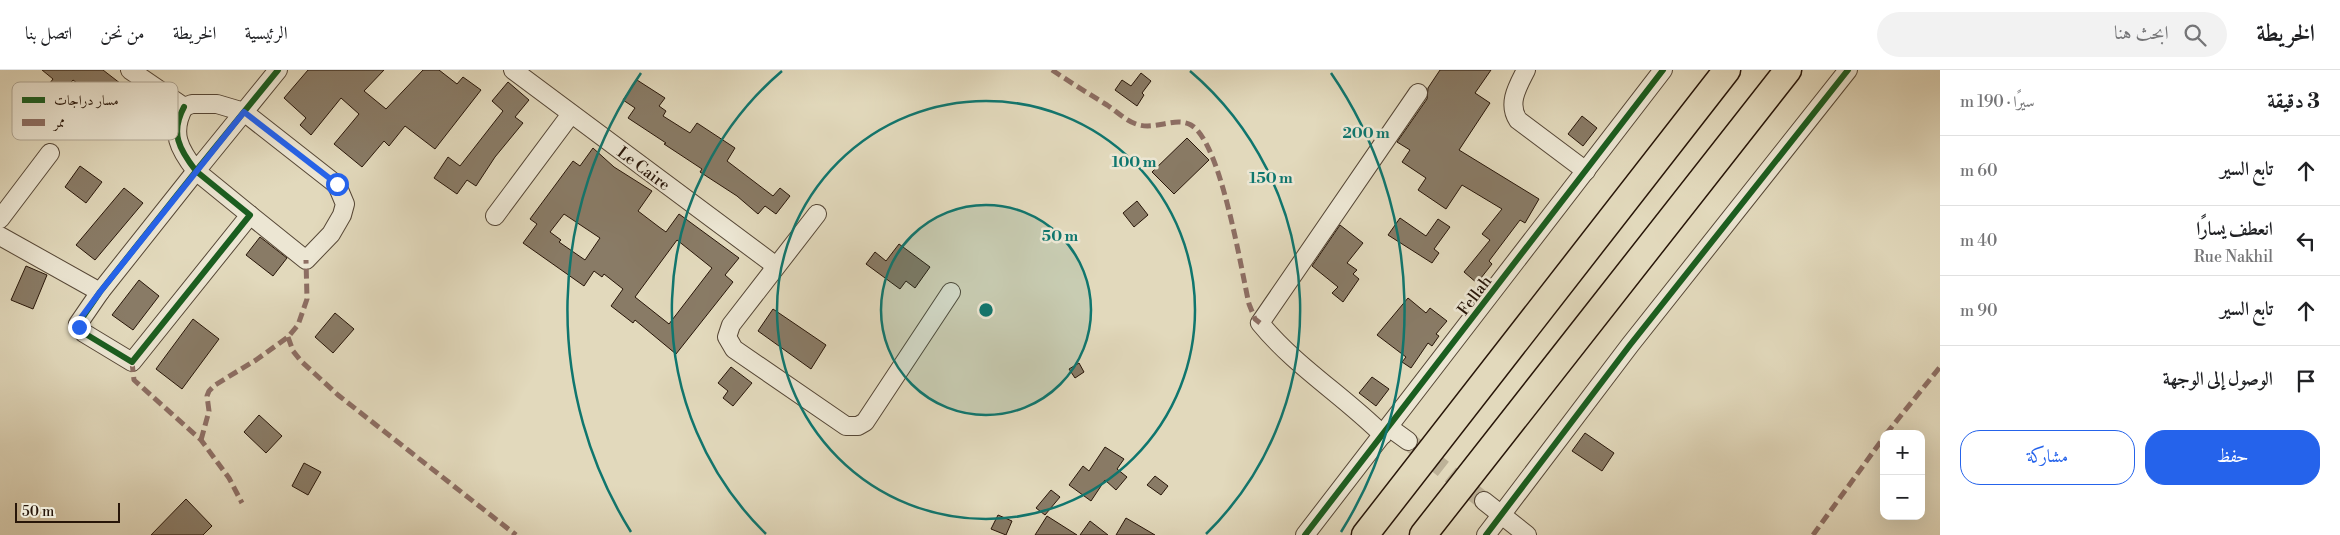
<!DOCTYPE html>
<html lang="ar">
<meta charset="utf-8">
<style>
body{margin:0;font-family:"Libre Bodoni",Amiri,serif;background:#f2f2f2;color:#202124;direction:rtl}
.controls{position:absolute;right:15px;bottom:15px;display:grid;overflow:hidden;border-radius:10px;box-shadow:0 5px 20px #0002}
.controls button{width:45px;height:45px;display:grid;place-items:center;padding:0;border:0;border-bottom:1px solid #e0e0e0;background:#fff;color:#202124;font:25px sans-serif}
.scale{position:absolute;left:15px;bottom:12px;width:105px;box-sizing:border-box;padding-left:5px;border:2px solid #281609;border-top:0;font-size:14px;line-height:18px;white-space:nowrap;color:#281609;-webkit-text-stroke:4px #ece6d3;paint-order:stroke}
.stop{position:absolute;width:15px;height:15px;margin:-11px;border:4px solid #2563eb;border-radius:50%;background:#fff}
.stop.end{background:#2563eb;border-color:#fff;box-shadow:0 1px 5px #0008}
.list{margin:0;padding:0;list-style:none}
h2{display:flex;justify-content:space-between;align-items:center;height:65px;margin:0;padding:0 20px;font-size:21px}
h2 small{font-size:16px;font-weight:400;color:#757577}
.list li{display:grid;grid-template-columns:32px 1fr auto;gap:15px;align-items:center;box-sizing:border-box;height:70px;padding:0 20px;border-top:1px solid #e0e0e0}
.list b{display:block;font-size:19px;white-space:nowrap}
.list p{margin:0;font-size:16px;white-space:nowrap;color:#757577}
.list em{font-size:16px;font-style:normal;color:#757577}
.actions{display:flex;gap:10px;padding:15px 20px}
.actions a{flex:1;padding:11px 0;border:1px solid #2563eb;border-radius:20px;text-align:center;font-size:18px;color:#2563eb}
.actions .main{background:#2563eb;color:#fff}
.icon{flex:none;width:28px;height:28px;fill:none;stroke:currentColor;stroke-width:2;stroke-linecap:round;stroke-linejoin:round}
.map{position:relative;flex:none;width:1940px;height:465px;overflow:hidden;direction:ltr}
header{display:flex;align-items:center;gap:30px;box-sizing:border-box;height:70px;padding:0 25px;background:#fff;border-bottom:1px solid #e0e0e0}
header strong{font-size:24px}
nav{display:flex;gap:28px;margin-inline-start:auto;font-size:18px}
.search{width:350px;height:45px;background:#f2f2f2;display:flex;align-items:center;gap:12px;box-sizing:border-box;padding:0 18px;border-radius:28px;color:#757577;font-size:19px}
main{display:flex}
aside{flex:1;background:#fff}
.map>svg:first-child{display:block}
.building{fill:#897b66;stroke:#281609;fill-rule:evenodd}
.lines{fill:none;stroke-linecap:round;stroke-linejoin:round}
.minor-tunnel{stroke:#bdb298;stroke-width:18;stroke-dasharray:18 9;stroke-linecap:butt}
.minor-casing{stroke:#564736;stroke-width:20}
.highway-casing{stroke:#281609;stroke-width:29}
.minor{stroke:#ece6d3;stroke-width:18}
.highway{stroke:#e2d9bc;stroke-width:26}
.quiet{stroke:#8d6e63;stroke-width:5;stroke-dasharray:10 5;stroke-linecap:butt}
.cycleway-casing{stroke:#ece6d3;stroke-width:9}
.cycleway{stroke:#1b5e20;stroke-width:6}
.route{stroke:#2563eb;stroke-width:6}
.ring{fill:none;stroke:#0f766e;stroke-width:2.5}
.labels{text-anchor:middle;stroke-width:5;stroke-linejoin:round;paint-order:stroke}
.street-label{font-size:16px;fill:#281609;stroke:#ece6d3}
.key{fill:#ece6d3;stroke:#b1a896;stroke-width:1}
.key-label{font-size:14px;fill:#281609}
.centre{fill:#0f766e;stroke:#ece6d3;stroke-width:2.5}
.ring-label{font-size:15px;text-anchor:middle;font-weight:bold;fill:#0f766e;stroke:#ece6d3;stroke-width:5;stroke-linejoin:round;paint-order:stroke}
</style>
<header>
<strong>الخريطة</strong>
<div class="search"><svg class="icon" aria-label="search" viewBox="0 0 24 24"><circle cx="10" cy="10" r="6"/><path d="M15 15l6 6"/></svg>ابحث هنا</div>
<nav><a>الرئيسية</a><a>الخريطة</a><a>من نحن</a><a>اتصل بنا</a></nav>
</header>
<main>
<aside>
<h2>3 دقيقة<small>سيرًا · 190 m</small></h2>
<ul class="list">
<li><svg class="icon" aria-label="ahead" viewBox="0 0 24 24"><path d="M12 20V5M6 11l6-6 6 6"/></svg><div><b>تابع السير</b></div><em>60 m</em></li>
<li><svg class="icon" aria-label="left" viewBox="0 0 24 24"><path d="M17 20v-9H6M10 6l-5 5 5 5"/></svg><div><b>انعطف يسارًا</b><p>Rue Nakhil</p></div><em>40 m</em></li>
<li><svg class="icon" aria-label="ahead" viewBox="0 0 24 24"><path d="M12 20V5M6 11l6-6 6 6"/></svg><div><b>تابع السير</b></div><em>90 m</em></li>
<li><svg class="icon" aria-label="arrive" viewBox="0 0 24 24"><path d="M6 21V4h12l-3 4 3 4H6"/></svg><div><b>الوصول إلى الوجهة</b></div></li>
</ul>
<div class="actions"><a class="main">حفظ</a><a>مشاركة</a></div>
</aside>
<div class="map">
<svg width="1940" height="465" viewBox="0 0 1940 465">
<rect width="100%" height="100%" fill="#e2d9bc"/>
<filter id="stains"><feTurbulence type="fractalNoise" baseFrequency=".004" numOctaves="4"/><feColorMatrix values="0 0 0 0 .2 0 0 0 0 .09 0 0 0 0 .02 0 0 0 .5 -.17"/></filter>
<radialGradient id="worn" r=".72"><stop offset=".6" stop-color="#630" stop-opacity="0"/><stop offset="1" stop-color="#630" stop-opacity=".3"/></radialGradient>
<g class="building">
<polygon points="42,0 103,0 160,44 152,53 140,43 131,54 73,10 57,29 62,33 44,55 27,42 53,9"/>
<polygon points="308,0 384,0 364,21 386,39 423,0 439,0 457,14 463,7 481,20 435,79 405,56 389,76 384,71 362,97 334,74 359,44 341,28 311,65 300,55 306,48 284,28"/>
<polygon points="1440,0 1491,0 1475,23 1490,33 1459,80 1539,129 1525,153 1520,150 1489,191 1492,194 1477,213 1464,202 1490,170 1482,164 1502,139 1462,115 1446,139 1418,120 1426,108 1402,92 1410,80 1397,72 1427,29 1428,18"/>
<polygon points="1141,3 1151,11 1142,23 1144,25 1137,36 1115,20 1122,10 1131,16"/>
<polygon points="637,10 665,28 659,36 666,41 663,46 690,63 697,53 735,78 727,91 773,126 780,118 790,126 776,144 765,136 758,144 737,126 700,102 702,99 664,74 666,73 628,48 635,38 623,30"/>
<polygon points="508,12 529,30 515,47 523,53 495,87 476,116 467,110 457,124 434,108 448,87 460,96 503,41 492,31"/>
<polygon points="1582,46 1597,58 1583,76 1568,64"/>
<polygon points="1187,68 1209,90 1174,124 1152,102"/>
<path d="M593 78 614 97 652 121 638 141 659 157 666 162 679 144 739 188 725 205 733 212 676 284 635 250 633 253 611 236 623 219 604 204 602 207 594 201 584 216 523 173 537 154 530 149 556 114 573 91 580 96ZM564 144 600 168 585 190 559 172 561 170 550 162ZM677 170 712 198 669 254 635 227Z"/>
<polygon points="80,96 102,112 86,133 65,117"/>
<polygon points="124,118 143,133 95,190 76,175"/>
<polygon points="1137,131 1148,145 1134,157 1123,143"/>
<polygon points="1400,148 1426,166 1438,149 1450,157 1434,179 1439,183 1432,193 1388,165"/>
<polygon points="1340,155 1363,173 1347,193 1357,200 1353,204 1359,209 1343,232 1332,223 1338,217 1312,196"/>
<polygon points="260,167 287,188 273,206 246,185"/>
<polygon points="899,174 930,197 915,218 906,211 900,219 866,194 875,182 886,191"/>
<polygon points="26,196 47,205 33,239 11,230"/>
<polygon points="139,210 159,226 133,260 112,245"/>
<polygon points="1408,228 1426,243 1430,238 1447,251 1436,264 1439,266 1432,276 1428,273 1411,298 1402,292 1406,287 1377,265"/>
<polygon points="773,239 826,275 811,299 758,261"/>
<polygon points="335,243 354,259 333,283 315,267"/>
<polygon points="193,249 219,269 182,319 156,299"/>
<polygon points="1079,293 1084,302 1075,308 1069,299"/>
<polygon points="731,297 752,313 733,336 723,328 728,321 718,313"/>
<polygon points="1372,307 1389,319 1376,336 1359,323"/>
<polygon points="259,345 282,366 266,383 244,362"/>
<polygon points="1585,363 1614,383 1602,401 1572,381"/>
<polygon points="1105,377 1124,389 1117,399 1127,407 1116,420 1105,410 1091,431 1069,415 1083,396 1089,401"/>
<polygon points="304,393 321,402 308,425 292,416"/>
<polygon points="1155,406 1168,416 1161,425 1147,415"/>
<polygon points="1051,420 1060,427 1045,445 1036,438"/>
<polygon points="186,429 212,456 203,465 151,465"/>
<polygon points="998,445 1012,451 1006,465 991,459"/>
<polygon points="1047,446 1077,465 1035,465"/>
<polygon points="1126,448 1155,465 1116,465"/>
<polygon points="1090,451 1108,465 1080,465"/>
</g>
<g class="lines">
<polyline class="minor-tunnel" points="1408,371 1484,431"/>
<defs>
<g id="minor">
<polyline points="130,0 184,37 192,34 217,34 244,42 337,115 345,134 342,145 331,164 306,190 250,145"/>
<polyline points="513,0 776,196"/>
<path d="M1526 0C1518 16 1507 33 1518 50L1586 101"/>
<path d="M184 37C170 63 179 79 196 101L100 222 78 254 84 263 132 292 250 145 196 101 278 0"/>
<polyline points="817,144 731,255 727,267 734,279 846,356 858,356 865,352 951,222"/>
<polyline points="495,146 571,44"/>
<polyline points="0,149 50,83"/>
<polyline points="0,166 100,222"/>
<polyline points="1390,358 1408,371"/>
<path d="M1383 365C1344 326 1295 296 1260 253L1418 23"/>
<polyline points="1484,431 1527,465"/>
<polyline points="1305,465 1663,0"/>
<polyline points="1486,465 1630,275 1848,0"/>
</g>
<g id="highway">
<polyline points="1365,465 1727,0"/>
<polyline points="1423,465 1788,0"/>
</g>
</defs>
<use href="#minor" class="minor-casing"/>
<use href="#highway" class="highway-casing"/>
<use href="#minor" class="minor"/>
<use href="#highway" class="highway"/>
<g class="quiet">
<path d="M1052 0C1070 12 1089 24 1107 35 1116 41 1125 50 1136 54 1155 61 1175 46 1191 55 1221 72 1241 199 1249 234L1255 249 1260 253"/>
<polyline points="288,267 293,281 301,291 338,325 516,465"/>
<polyline points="132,292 134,310 201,370 229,408 242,433"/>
<polyline points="1886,364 1940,297"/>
<polyline points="201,370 209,341 207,326 209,321 215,315 256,290 288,267 298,255 307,229 306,190"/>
<polyline points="1813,465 1884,367"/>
</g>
<defs>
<g id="cycleway">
<path d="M184 37C170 63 179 79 196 101L100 222 78 254 84 263 132 292 250 145 196 101 278 0"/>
<polyline points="1305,465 1663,0"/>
<polyline points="1486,465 1630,275 1848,0"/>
</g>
</defs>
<use href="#cycleway" class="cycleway-casing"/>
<use href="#cycleway" class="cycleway"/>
</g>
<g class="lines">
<polyline class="route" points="79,257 80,249 100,222 244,42 337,114"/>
</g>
<circle cx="986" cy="240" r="105" fill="#0f766e" fill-opacity=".12"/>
<g class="ring">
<circle cx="986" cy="240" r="105"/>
<circle cx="986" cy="240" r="209"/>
<path d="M766 464A314 314 0 0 1 782 1M1190 1A314 314 0 0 1 1206 464"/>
<path d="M631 462A419 419 0 0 1 641 3M1331 3A419 419 0 0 1 1341 462"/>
</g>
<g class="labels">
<g class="street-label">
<text transform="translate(644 98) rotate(37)" y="6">Le Caire</text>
<text transform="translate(1474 225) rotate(-53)" y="6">Fellah</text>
</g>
</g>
<rect x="12" y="12" width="166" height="58" rx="8" class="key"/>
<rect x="22" y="27" width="23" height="6" fill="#1b5e20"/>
<rect x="22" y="49" width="23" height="7" fill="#8d6e63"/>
<g class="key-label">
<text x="54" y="35">مسار دراجات</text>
<text x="54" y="57">ممر</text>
</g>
<circle cx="986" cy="240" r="8" class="centre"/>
<g class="ring-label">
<text x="1366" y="68">200 m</text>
<text x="1134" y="97">100 m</text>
<text x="1271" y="113">150 m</text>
<text x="1060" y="171">50 m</text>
</g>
<rect width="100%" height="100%" filter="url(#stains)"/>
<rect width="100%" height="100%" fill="url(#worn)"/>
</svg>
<div class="controls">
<button>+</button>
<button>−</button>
</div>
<div class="scale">50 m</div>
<div class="stop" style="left:337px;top:114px"></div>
<div class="stop end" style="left:79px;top:257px"></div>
</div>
</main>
